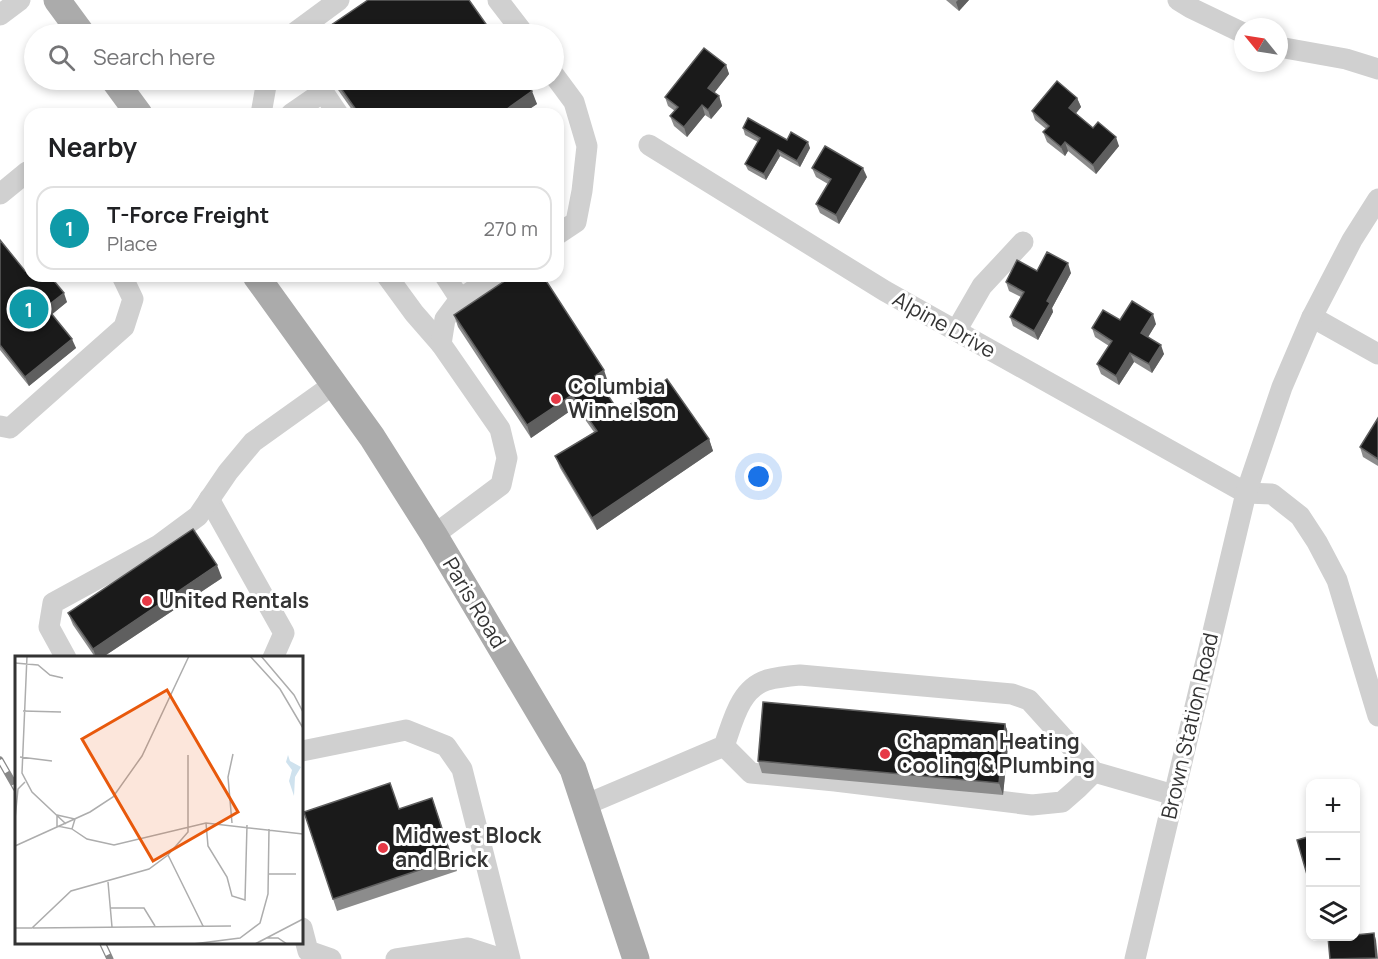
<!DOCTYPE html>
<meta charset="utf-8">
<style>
body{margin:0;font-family:Manrope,sans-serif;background:#f6f6f6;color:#202124}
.controls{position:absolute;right:18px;bottom:18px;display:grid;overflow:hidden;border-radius:12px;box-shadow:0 3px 9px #0003}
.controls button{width:54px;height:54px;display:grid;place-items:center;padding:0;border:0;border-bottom:2px solid #e0e0e0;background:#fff;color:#202124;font:30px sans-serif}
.compass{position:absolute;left:1234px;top:18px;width:54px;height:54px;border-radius:50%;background:#fff;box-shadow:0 3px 9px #0003;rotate:300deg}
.you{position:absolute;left:759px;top:477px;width:21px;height:21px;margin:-15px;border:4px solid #fff;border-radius:50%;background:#1a73e8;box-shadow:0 0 0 9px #1a73e833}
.badge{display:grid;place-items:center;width:39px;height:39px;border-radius:50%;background:#e63946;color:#fff;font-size:20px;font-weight:700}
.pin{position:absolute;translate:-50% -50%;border:3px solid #fff;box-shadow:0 2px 6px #0006}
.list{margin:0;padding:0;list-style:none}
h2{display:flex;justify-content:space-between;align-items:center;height:78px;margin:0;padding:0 24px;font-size:26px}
h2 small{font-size:20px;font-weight:400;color:#757577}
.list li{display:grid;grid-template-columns:39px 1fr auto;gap:18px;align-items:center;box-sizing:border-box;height:84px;margin:0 12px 12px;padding:0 12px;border:2px solid #e0e0e0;border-radius:18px}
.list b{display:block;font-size:22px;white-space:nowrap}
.list p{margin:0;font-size:20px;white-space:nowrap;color:#757577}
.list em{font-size:20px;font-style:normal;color:#757577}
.icon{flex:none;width:33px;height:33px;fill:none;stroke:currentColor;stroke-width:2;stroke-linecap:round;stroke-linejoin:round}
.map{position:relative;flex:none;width:1378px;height:959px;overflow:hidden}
.search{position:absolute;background:#fff;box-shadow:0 3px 9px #0003;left:24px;top:24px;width:540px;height:66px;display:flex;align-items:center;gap:15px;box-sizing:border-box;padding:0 21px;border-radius:33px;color:#757577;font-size:22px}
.panel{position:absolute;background:#fff;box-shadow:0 3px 9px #0003;left:24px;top:108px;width:540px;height:174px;border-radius:18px}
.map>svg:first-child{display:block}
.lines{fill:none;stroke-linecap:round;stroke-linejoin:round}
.minor{stroke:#d0d0d0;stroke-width:21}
.major{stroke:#ababab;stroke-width:27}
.rail-casing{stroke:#888;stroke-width:7}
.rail{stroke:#fff;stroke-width:4.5;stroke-dasharray:14;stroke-linecap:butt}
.wall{fill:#8c8c8c}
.shaded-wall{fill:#5f5f5f}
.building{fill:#1a1a1a;stroke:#5f5f5f;stroke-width:1.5}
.poi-dot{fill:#e63946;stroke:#fff;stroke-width:2}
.labels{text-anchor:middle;stroke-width:6;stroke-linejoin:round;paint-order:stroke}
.street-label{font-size:21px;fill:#333;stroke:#fff}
.poi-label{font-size:21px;font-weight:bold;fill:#333;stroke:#fff;text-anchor:start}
.inset-road{fill:none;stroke:#adadad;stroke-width:1.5}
.view{fill:#e8590c;fill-opacity:0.15;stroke:#e8590c;stroke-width:3}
.inset-edge{fill:none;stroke:#333;stroke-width:3}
</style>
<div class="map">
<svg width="1378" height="959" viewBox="0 0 1378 959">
<rect width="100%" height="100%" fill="#fff"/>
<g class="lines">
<g class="minor">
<polyline points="498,0 524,34"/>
<polyline points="1178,0 1191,8 1243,33"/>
<polyline points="0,15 20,0"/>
<polyline points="293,34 339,0"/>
<polyline points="1279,47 1346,59 1378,69"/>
<polyline points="554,75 574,102 587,146 582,191 576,222 558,234"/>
<polyline points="315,80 338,114"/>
<polyline points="261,114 267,80"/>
<polyline points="291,114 323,92"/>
<polyline points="649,145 885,291 1246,493 1272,494 1300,516 1317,542 1337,580 1378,716"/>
<polyline points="0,194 27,172 30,173"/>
<polyline points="387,276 414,313 441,344"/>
<polyline points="445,276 460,299"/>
<polyline points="1312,317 1378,354"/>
<polyline points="956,331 982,286 1023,242"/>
<polyline points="0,426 10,428 124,327 133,299 122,276"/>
<polyline points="209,499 284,633 273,658"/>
<polyline points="434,535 501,485 507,458 500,429 441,344 445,319 460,299 495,276"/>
<polyline points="66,658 49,627 53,603 159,545 198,516 228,472 253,442 334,384"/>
<polyline points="724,746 751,773 835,781 1032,805 1062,802 1078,788 1094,772"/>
<polyline points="302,751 406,730 446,746 462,769 510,959"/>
<path d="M585 805 724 746C733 722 739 689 767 680 778 677 789 676 800 675L1012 694 1029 700 1094 772 1174 795"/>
<polyline points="302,928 308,951 331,959"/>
<polyline points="396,959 468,948 502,959"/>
<polyline points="1135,959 1246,493 1282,387 1312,317 1352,240 1378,199"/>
</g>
<g class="major">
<polyline points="57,0 82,34"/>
<polyline points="114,80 139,114"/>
<polyline points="256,276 372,437 434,535 573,769 636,959"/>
</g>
<defs>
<g id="rail">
<polyline points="0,760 16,788"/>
<polyline points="102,942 110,959"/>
</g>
</defs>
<use href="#rail" class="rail-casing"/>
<use href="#rail" class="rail"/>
</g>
<g class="wall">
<polygon points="946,0 969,0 959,11"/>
<polygon points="726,65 729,74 714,93 719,96 722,106 711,119 705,115 687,137 674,126 670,116 675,111 668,106 665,97"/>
<polygon points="331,80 524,80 537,104 522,114 355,114"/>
<polygon points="1077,98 1081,107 1076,113 1093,128 1119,146 1096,174 1068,151 1065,156 1047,142 1043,132 1046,129 1035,120 1032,111"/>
<polygon points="743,128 787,140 810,148 800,167 780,156 766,180 748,170 745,164 758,142 745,135"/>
<polygon points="812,168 867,177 839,224 820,213 816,204 828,184 816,177"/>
<polygon points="0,240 25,271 67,302 52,314 76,348 29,386 0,350"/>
<polygon points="1037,271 1071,273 1052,308 1053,312 1038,340 1013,326 1010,317 1021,297 1009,291 1006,282"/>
<polygon points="454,315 608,382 602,387 619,412 709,439 713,451 597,530 560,468 555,456 594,432 576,407 531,438 458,327"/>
<polygon points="1120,320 1156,324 1148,337 1164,354 1152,373 1134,362 1119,385 1101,374 1097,364 1109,346 1095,337 1092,328"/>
<polygon points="1378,418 1378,466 1363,457 1360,447"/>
<polygon points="222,578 103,657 95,657 73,625 68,613"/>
<polygon points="1005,724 1009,736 1003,795 762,773 758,761"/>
<polygon points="432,798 457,871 337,911 333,899 399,809"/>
<polygon points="1311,836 1311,884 1310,884 1308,878"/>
</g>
<g class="shaded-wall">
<polygon points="958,0 969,0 959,11 956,2"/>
<polygon points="726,65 729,74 711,97 708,88"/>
<polygon points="532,91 537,104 522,114 500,114"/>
<polygon points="719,96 722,106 711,119 708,110"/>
<polygon points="1077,98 1081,107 1073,117 1069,108"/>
<polygon points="702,105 705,115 687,137 684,127"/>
<polygon points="1116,137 1119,146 1096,174 1093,165"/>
<polygon points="808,142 810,148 800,167 797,161"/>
<polygon points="1065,142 1068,151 1065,156 1061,147"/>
<polygon points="778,150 780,156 766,180 764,174"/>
<polygon points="863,168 867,177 839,224 836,215"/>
<polygon points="1068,263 1071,273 1052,308 1053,312 1038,340 1034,331 1047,301"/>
<polygon points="64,293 67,302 50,316 46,307"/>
<polygon points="1153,314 1156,324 1145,342 1141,333"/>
<polygon points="72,339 76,348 29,386 25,377"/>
<polygon points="1161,345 1164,354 1152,373 1149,364"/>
<polygon points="1130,353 1134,362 1119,385 1116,376"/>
<polygon points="604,370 608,382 599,388 595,376"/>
<polygon points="572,395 576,407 531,438 527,425"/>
<polygon points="709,439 713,451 597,530 592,518"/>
<polygon points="217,565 222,578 103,657 96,657 93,649"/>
<polygon points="1005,724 1009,736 1003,795 999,783"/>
<polygon points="1374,933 1376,940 1378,959 1376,958"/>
</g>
<g class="building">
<polygon points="368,0 469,0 493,34 318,34"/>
<polygon points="704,48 726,65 708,88 719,96 708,110 702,105 684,127 670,116 678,107 665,97"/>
<polygon points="335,80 524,80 532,91 500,114 359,114"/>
<polygon points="1057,81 1077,98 1069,108 1093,128 1098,122 1116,137 1093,165 1065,142 1061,147 1043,132 1049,126 1032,111"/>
<polygon points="748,118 787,140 791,132 808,142 797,161 778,150 764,174 745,164 760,138 743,128"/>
<polygon points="825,146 863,168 836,215 816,204 831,179 812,168"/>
<polygon points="0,240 25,271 30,266 30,276 50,276 64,293 46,307 72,339 25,377 0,345"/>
<polygon points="1047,252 1068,263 1047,301 1050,303 1034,331 1010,317 1024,292 1006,282 1017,260 1037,271"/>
<polygon points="512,276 543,276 604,370 595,376 619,412 667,379 709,439 592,518 555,456 597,431 572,395 527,425 454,315"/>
<polygon points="1132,301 1153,314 1141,333 1161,345 1149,364 1130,353 1116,376 1097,364 1112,341 1092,328 1103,310 1120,320"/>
<polygon points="1378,418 1378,459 1360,447"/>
<polygon points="193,529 217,565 93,649 68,613"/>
<polygon points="763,702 1005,724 999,783 758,761"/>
<polygon points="390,783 399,809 432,798 452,859 333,899 304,812"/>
<polygon points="1311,836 1311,877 1308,878 1297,840"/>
<polygon points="1374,933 1376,958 1330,959 1328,937 1356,936 1356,935"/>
</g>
<g class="poi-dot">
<circle cx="556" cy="399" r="6"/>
<circle cx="147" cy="601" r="6"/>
<circle cx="885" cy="754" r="6"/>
<circle cx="383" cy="848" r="6"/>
</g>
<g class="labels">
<g class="street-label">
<text transform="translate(944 325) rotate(29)" y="7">Alpine Drive</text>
<text transform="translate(474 603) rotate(59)" y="7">Paris Road</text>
<text transform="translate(1190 726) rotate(-77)" y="7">Brown Station Road</text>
</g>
<g class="poi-label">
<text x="568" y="394">Columbia<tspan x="568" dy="24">Winnelson</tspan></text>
<text x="159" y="608">United Rentals</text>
<text x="897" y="749">Chapman Heating<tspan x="897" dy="24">Cooling &amp; Plumbing</tspan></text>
<text x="395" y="843">Midwest Block<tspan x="395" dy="24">and Brick</tspan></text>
</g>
</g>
<g transform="translate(15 656)">
<rect width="288" height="288" fill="#fff"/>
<path d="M273 99 275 105 286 111 280 121 279 140 274 125 277 114 271 106Z" fill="#cfe2ee"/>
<path class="inset-road" d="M12 0 7 117 17 136 51 168M235 0 265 33 288 72M246 0 279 39 288 56M0 7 23 9 35 19 48 22M8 55 46 56M5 101 37 105M42 159 60 163 57 173 42 170ZM0 163 3 133 10 126M191 167 193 190 212 221 217 240 230 244 232 169M217 167 213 121 218 98M57 173 72 183 99 189 191 167 288 178M0 190 75 156 98 141 127 100 174 0M153 199 188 270M254 218H281M93 226 97 271M95 252H129L140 270M0 272H17L56 235 134 213 153 199 173 176V99M18 272 216 270M252 282H263L272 288M178 288 225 282 245 267 253 238 254 173M240 288 288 263"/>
<path class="view" d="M152 34 223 156 138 205 67 83Z"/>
<rect width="288" height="288" class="inset-edge"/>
</g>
</svg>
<div class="controls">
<button>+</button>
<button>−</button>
<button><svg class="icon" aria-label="layers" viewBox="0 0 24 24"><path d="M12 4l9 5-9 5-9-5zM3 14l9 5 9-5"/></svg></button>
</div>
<svg class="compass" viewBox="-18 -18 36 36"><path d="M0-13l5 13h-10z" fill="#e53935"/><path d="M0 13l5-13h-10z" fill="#757577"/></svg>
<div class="you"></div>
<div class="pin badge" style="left:29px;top:309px;background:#0f9aa8">1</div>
<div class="search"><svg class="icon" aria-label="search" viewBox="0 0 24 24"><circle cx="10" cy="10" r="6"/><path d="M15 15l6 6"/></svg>Search here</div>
<section class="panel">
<h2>Nearby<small></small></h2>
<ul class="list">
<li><span class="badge" style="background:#0f9aa8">1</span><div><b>T-Force Freight</b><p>Place</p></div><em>270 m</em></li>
</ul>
</section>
</div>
